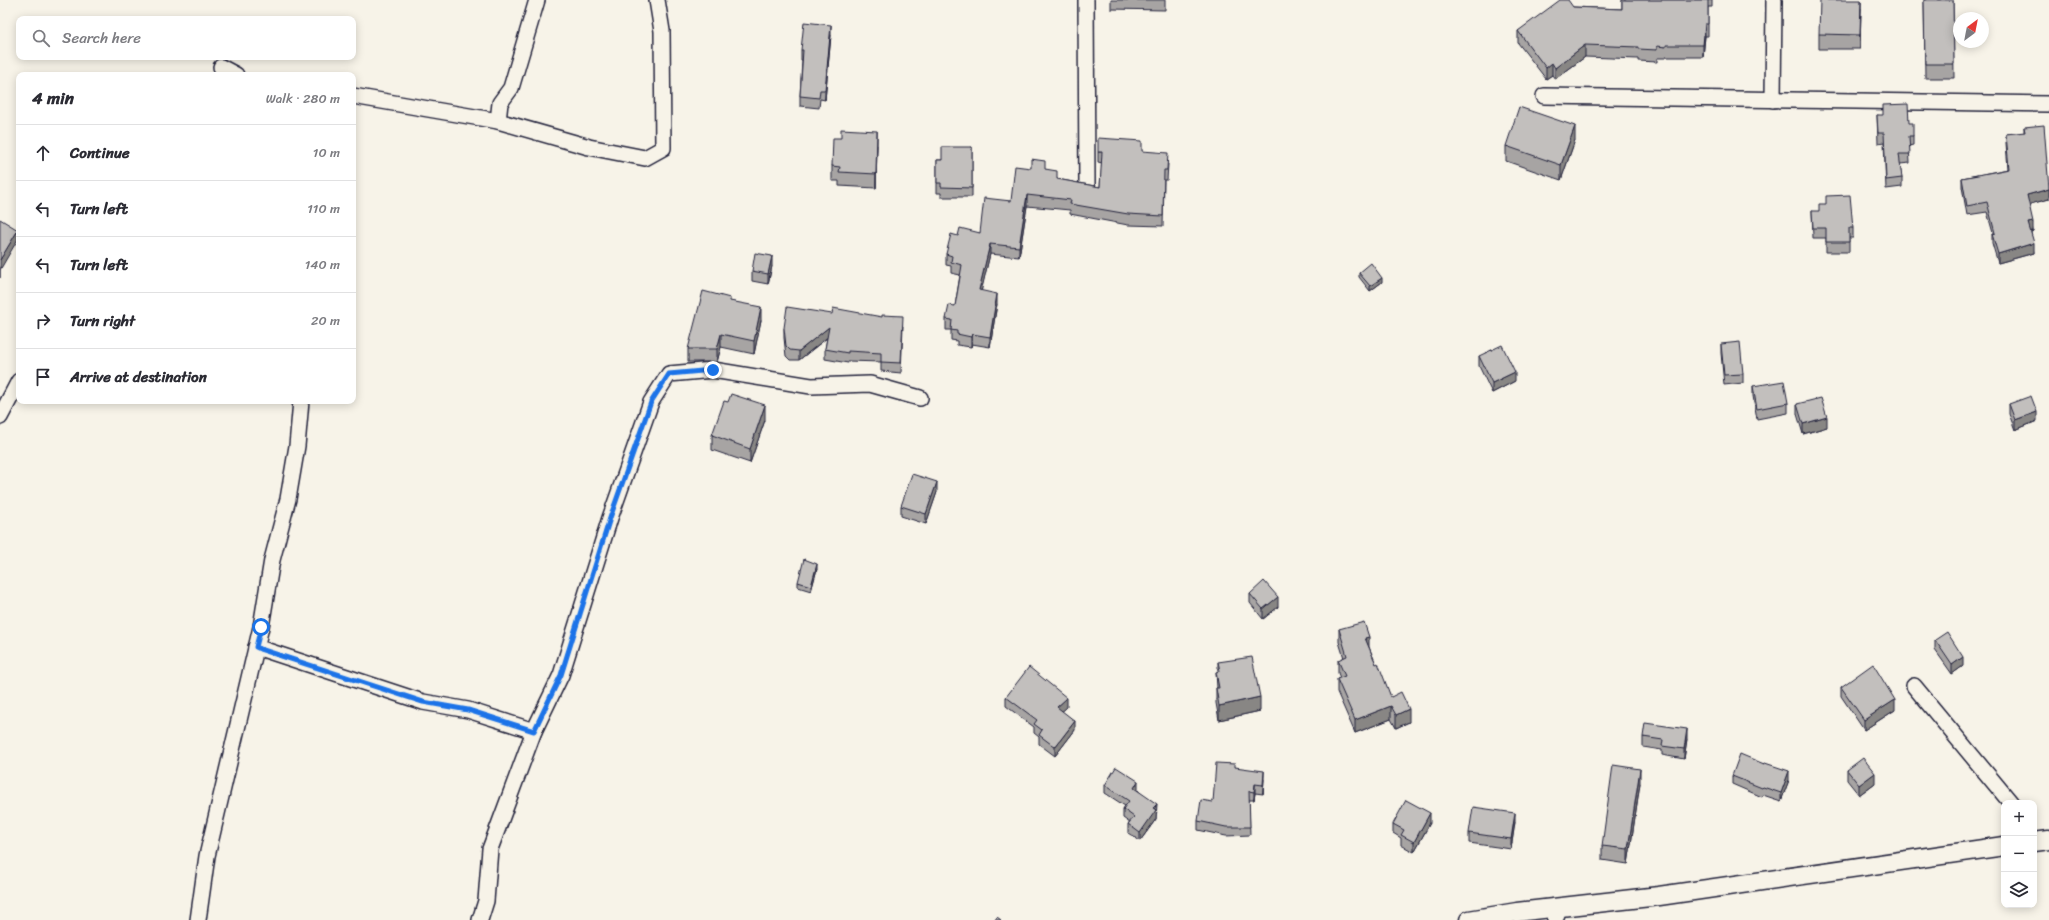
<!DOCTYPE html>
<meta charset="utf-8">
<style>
body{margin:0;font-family:Sriracha,sans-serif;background:#f2f2f3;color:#2b2b33}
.controls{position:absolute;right:12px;bottom:12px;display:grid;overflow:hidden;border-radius:8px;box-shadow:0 2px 10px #0003}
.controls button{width:36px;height:36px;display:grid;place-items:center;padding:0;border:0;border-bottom:1px solid #e1e1e2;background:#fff;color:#2b2b33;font:20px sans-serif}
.compass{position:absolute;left:1953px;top:12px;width:36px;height:36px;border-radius:50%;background:#fff;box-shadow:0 2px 10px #0003;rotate:32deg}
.stop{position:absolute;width:12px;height:12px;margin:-9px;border:3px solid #1a73e8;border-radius:50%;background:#fff}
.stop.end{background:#1a73e8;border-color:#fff;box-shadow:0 1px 4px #0008}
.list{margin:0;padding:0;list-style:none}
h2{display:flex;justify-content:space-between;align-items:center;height:52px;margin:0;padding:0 16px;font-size:17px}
h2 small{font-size:13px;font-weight:400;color:#7c7c81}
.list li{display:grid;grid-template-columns:26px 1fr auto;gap:12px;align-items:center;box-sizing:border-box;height:56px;padding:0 16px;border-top:1px solid #e1e1e2}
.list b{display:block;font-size:15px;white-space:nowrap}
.list em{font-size:13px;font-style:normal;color:#7c7c81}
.icon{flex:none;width:22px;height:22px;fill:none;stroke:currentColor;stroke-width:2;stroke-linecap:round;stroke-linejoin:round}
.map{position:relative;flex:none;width:2049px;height:920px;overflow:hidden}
.search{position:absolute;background:#fff;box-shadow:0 2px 10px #0003;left:16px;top:16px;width:340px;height:44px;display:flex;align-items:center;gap:10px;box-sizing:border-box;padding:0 14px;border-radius:8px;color:#7c7c81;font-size:15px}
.panel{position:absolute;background:#fff;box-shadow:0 2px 10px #0003;left:16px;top:72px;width:340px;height:332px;border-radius:8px}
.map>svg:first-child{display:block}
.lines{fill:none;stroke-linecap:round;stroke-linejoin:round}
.minor-casing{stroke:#22223b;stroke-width:18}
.tertiary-casing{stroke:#22223b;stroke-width:21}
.minor{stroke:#f7f3e8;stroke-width:15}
.tertiary{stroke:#f7f3e8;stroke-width:18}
.wall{fill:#a7a4a3;stroke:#22223b}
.shaded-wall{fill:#888684;stroke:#22223b}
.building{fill:#c2bfbd;stroke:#22223b}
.route{stroke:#1a73e8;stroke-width:5}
</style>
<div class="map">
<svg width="2049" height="920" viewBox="0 0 2049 920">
<rect width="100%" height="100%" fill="#f7f3e8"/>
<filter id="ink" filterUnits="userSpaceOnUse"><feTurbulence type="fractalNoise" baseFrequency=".025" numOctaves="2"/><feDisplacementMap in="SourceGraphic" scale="8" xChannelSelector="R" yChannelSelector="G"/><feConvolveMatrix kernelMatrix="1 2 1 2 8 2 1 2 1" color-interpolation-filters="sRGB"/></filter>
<g filter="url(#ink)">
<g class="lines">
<defs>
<g id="minor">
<polyline points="1086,0 1087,187"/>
<polyline points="221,67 236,75"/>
<polyline points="353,96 498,121 589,147 645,158 663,148 662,31 657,0"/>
<polyline points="1544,96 2049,104"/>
<polyline points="1773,100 1774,0"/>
<polyline points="498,121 500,103 511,88 537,0"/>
<polyline points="0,417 19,381"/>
<polyline points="256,647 423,702 468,710 534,731"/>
<polyline points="1914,686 2011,803"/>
<polyline points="198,920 207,856 261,627 272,560 288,499 297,446 301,401"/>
<polyline points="480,920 486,901 490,849 534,731 561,675 610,518 651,402 669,374 713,370 811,386 870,384 920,398"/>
<polyline points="1555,920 1559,908"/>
</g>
<g id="tertiary">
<polyline points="2034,842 2049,840"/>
<polyline points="1469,920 1517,912 1659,896 2004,846"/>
</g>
</defs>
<use href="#minor" class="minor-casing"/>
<use href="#tertiary" class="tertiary-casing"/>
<use href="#minor" class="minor"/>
<use href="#tertiary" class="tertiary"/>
</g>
<g class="wall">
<polygon points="1111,0 1165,0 1165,10 1111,9"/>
<polygon points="1622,0 1712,0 1712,7 1708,7 1708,36 1705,36 1703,57 1666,57 1666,58 1657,58 1657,62 1638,61 1638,59 1585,57 1555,79 1552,75 1546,79 1518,43 1518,31 1573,7 1622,9"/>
<polygon points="1924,0 1953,0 1954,78 1925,78"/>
<polygon points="1861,8 1860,49 1819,49 1819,34"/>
<polygon points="831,35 825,100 820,99 819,108 800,106 800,96 802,60 801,60 801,50"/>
<polygon points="1877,115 1909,123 1913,136 1913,145 1909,146 1910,163 1900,164 1902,178 1902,187 1886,189 1884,142 1878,143"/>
<polygon points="2024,127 2049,189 2049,199 2029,204 2033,231 2031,232 2034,253 1998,263 1992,243 1992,234 1993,233 1987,212 1967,215 1962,187 1962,178 2008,169 2006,143 2006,134 2024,133"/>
<polygon points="841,138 877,145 876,188 839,186 839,181 832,181 832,166"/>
<polygon points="1575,140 1561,180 1506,161 1506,146"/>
<polygon points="972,147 972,197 941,197 941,193 937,193 937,160 942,160"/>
<polygon points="1142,151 1168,164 1167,180 1164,180 1163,226 1128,225 1070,214 1070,210 1027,206 1019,257 990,254 981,291 997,304 990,347 972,344 971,347 957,345 957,341 951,340 951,330 946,330 946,319 955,306 960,275 951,273 951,266 946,265 946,254 958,236 980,233 1011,201 1045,169 1057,179 1100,187 1102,163 1098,162 1098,152"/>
<polygon points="1812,211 1853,228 1853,238 1849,238 1849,252 1826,252 1826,238 1813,238"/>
<polygon points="772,266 768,284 752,281 752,271"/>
<polygon points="1359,273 1382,282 1370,291 1359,277"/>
<polygon points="730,301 761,320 754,354 721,347 717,362 688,362 688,349"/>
<polygon points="903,326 901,373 881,371 881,362 848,361 848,363 825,359 825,349 827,338 799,360 790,360 786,356 784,338 784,328"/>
<polygon points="1721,344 1743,374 1743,383 1724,385 1721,353"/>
<polygon points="1479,356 1515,381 1492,393 1479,366"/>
<polygon points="1753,386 1788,403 1788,413 1757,419 1753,396"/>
<polygon points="1797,404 1827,427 1803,434 1797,414"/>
<polygon points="2009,404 2037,421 2015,430 2009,414"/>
<polygon points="765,420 750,463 712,450 712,435"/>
<polygon points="937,492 926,524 901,516 901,506"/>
<polygon points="817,569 811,591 798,587 798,582"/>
<polygon points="1250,594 1278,607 1263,619 1250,603"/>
<polygon points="1339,629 1369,647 1376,664 1391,697 1409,722 1396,728 1391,719 1355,733 1337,692 1337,679 1340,678 1338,673 1338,660 1344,658 1339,642"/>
<polygon points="1935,640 1963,666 1952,674 1935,650"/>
<polygon points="1218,662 1260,711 1219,720 1216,703 1216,688 1217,688 1216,672 1218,672"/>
<polygon points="1841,687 1895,710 1864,730 1841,696"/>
<polygon points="1006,697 1067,707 1062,711 1075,730 1055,756 1039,744 1039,737 1034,733 1034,727 1006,706"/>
<polygon points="1643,737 1687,739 1684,759 1662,755 1662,750 1643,747"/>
<polygon points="1235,767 1264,779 1263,794 1255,793 1254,800 1249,800 1250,835 1226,836 1198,830 1198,821 1213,802"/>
<polygon points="1847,770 1875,783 1859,795 1847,780"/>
<polygon points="1732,776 1789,780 1781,801 1763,795 1762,797 1732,784"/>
<polygon points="1640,783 1628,864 1602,860 1602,846"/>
<polygon points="1105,785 1138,790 1157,812 1156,814 1156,819 1140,841 1128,833 1128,824 1130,823 1123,818 1123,809 1125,806 1105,793"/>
<polygon points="1515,822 1511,849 1469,843 1469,833"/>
<polygon points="1430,823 1414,852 1401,845 1401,838 1393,833 1393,824"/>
</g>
<g class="shaded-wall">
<polygon points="1861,0 1861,8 1860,49 1860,35"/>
<polygon points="1705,24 1705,36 1703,57 1703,45"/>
<polygon points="831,25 831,35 825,100 825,90"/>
<polygon points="1585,45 1585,57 1555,79 1555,68"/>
<polygon points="1552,63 1552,75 1546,79 1546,68"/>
<polygon points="1575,126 1575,140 1561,180 1561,165"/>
<polygon points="877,131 877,145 876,188 876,174"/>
<polygon points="2049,189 2049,199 2027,205 2027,195"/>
<polygon points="1027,195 1027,206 1019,257 1019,247"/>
<polygon points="2033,222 2033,231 2028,232 2028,223"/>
<polygon points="18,230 18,239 0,270 0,278 0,260"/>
<polygon points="2034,243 2034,253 1998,263 1998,254"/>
<polygon points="990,244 990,254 979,301 979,290"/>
<polygon points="772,256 772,266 768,284 768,274"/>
<polygon points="1382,278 1382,282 1370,291 1370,286"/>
<polygon points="997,294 997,304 990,347 990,337"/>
<polygon points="761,307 761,320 754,354 754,341"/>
<polygon points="829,327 829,336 799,360 799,351"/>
<polygon points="721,334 721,347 717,362 717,349"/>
<polygon points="972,334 972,344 971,347 971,337"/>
<polygon points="1515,372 1515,381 1492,393 1492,383"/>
<polygon points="765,405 765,420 750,463 750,449"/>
<polygon points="2037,412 2037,421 2015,430 2015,420"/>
<polygon points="1827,417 1827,427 1803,434 1803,424"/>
<polygon points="937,482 937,492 926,524 926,514"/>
<polygon points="817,564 817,569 811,591 811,586"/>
<polygon points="1278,597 1278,607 1263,619 1263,609"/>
<polygon points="1369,637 1369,650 1365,638"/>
<polygon points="1963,657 1963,666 1952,674 1952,665"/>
<polygon points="1260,697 1260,711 1219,720 1219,706"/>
<polygon points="1067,698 1067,707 1057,716 1057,707"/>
<polygon points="1895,700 1895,710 1864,730 1864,720"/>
<polygon points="1391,706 1391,719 1355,733 1355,720"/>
<polygon points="1409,709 1409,722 1396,728 1396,715"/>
<polygon points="1075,721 1075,730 1055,756 1055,747"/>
<polygon points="1687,729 1687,739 1684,759 1684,749"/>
<polygon points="1640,769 1640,783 1628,864 1628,849"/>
<polygon points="1264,771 1264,779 1263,794 1263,785"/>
<polygon points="1789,771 1789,780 1781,801 1781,793"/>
<polygon points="1875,773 1875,783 1859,795 1859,785"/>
<polygon points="1138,781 1138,790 1134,796 1134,788"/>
<polygon points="1255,784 1255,793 1254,800 1254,792"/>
<polygon points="1157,804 1156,819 1140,841 1140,833"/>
<polygon points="1430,813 1430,823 1414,852 1414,842"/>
<polygon points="1515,813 1515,822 1511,849 1511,839"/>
</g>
<g class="building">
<polygon points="1560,0 1568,0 1573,7 1622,9 1622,0 1708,0 1708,24 1705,24 1703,45 1666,45 1666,47 1657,46 1657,50 1638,49 1638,47 1585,45 1555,68 1552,63 1546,68 1518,31"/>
<polygon points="1820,0 1861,0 1860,35 1819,34"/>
<polygon points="1924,0 1953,0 1954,64 1925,64"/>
<polygon points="804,22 831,25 825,90 820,90 819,98 800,96 803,50 801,50"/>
<polygon points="1908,104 1909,123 1913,123 1913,136 1909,136 1910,154 1899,154 1902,178 1886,180 1884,133 1878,133 1877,115 1883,115 1883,105"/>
<polygon points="1519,107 1575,126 1561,165 1506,146"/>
<polygon points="2044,125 2049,189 2027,195 2033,222 2028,223 2034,243 1998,254 1992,234 1995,233 1987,202 1967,206 1962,178 2009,169 2006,134 2025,132 2024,127"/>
<polygon points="841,129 877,131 876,174 839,172 840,167 832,166 833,138 841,138"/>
<polygon points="1098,138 1142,141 1142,151 1168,153 1167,170 1164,170 1163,216 1128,214 1070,204 1071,200 1027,195 1019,247 990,244 979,290 997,294 990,337 972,334 971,337 957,334 957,331 951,330 952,320 946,319 949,305 955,306 962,265 951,262 952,256 946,254 951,234 958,236 960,228 980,233 984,198 1011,201 1015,166 1031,168 1031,159 1045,161 1045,169 1057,171 1057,179 1100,187 1102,152 1098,152"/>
<polygon points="942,147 972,147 972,188 941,187 941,183 937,183 937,160 942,160"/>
<polygon points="1850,195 1853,228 1849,228 1849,242 1826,242 1826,228 1813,228 1812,211 1819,211 1819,204 1826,204 1826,196"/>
<polygon points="0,219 18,230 0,260"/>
<polygon points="755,253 772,256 768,274 752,271"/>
<polygon points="1371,263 1382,278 1370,286 1359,273"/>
<polygon points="703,291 730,298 730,301 761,307 754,341 721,334 717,349 688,349"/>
<polygon points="787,307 832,314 833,308 882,317 882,315 903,316 901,363 881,362 881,353 848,351 848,353 825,349 829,327 799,351 790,350 786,346 784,328"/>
<polygon points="1740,342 1743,374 1724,375 1721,344"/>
<polygon points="1502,345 1515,372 1492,383 1479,356"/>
<polygon points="1784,381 1788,403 1757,409 1753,386"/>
<polygon points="731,394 765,405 750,449 712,435 724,401 728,402"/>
<polygon points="2031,396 2037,412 2015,420 2009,404"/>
<polygon points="1821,398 1827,417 1803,424 1797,404"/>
<polygon points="912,474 937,482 926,514 901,506"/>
<polygon points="804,559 817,564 811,586 798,582"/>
<polygon points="1264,581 1278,597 1263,609 1250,594"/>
<polygon points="1364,622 1369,637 1365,638 1376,664 1378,663 1391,697 1401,692 1409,709 1396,715 1391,706 1355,720 1337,679 1345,676 1338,660 1347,656 1339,629"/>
<polygon points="1947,632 1963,657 1952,665 1935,640"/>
<polygon points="1252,657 1260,697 1219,706 1216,688 1219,688 1216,672 1220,671 1218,662"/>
<polygon points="1873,664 1895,700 1864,720 1841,687"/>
<polygon points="1029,667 1067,698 1057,707 1075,721 1055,747 1039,735 1042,730 1034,724 1037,720 1006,697"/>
<polygon points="1645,723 1687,729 1684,749 1662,746 1663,740 1643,737"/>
<polygon points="1740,754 1764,764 1765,763 1789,771 1781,793 1763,787 1762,788 1732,776"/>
<polygon points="1863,758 1875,773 1859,785 1847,770"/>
<polygon points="1216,763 1235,764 1235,767 1264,771 1263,785 1255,784 1254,792 1249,791 1250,827 1226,827 1198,821 1201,800 1213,802"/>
<polygon points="1613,765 1640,769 1628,849 1602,846"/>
<polygon points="1116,767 1138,781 1134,788 1157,804 1153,808 1156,810 1140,833 1128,824 1134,817 1123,809 1129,801 1105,785"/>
<polygon points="1406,800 1430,813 1414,842 1401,835 1404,830 1393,824"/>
<polygon points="1473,807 1515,813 1511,839 1469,833"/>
<polygon points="997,917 1001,920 995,920"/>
</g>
</g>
<g class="lines" filter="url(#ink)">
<polyline class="route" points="261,627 256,647 260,649 423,702 468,710 534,731 561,675 610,518 651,402 669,374 713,370"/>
</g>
</svg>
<div class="controls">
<button>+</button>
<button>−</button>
<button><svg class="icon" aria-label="layers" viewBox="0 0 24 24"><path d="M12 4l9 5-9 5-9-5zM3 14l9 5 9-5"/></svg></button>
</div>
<svg class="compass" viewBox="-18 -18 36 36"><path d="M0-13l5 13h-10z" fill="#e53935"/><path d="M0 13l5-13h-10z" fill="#7c7c81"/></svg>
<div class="stop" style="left:261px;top:627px"></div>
<div class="stop end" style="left:713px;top:370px"></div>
<div class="search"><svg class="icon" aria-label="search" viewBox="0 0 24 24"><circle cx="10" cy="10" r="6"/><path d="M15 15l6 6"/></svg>Search here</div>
<section class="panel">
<h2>4 min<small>Walk · 280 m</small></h2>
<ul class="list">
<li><svg class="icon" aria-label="ahead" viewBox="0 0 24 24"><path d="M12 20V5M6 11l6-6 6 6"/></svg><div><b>Continue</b></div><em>10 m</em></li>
<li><svg class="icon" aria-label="left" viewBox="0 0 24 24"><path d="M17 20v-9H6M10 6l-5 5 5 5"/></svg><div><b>Turn left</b></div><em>110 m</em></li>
<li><svg class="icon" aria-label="left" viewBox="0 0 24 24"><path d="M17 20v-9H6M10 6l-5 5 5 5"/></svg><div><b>Turn left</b></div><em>140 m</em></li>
<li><svg class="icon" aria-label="right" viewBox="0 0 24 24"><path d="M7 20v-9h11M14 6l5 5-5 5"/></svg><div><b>Turn right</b></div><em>20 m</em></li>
<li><svg class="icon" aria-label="arrive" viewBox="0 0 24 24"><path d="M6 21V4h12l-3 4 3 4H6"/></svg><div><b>Arrive at destination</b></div></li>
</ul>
</section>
</div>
